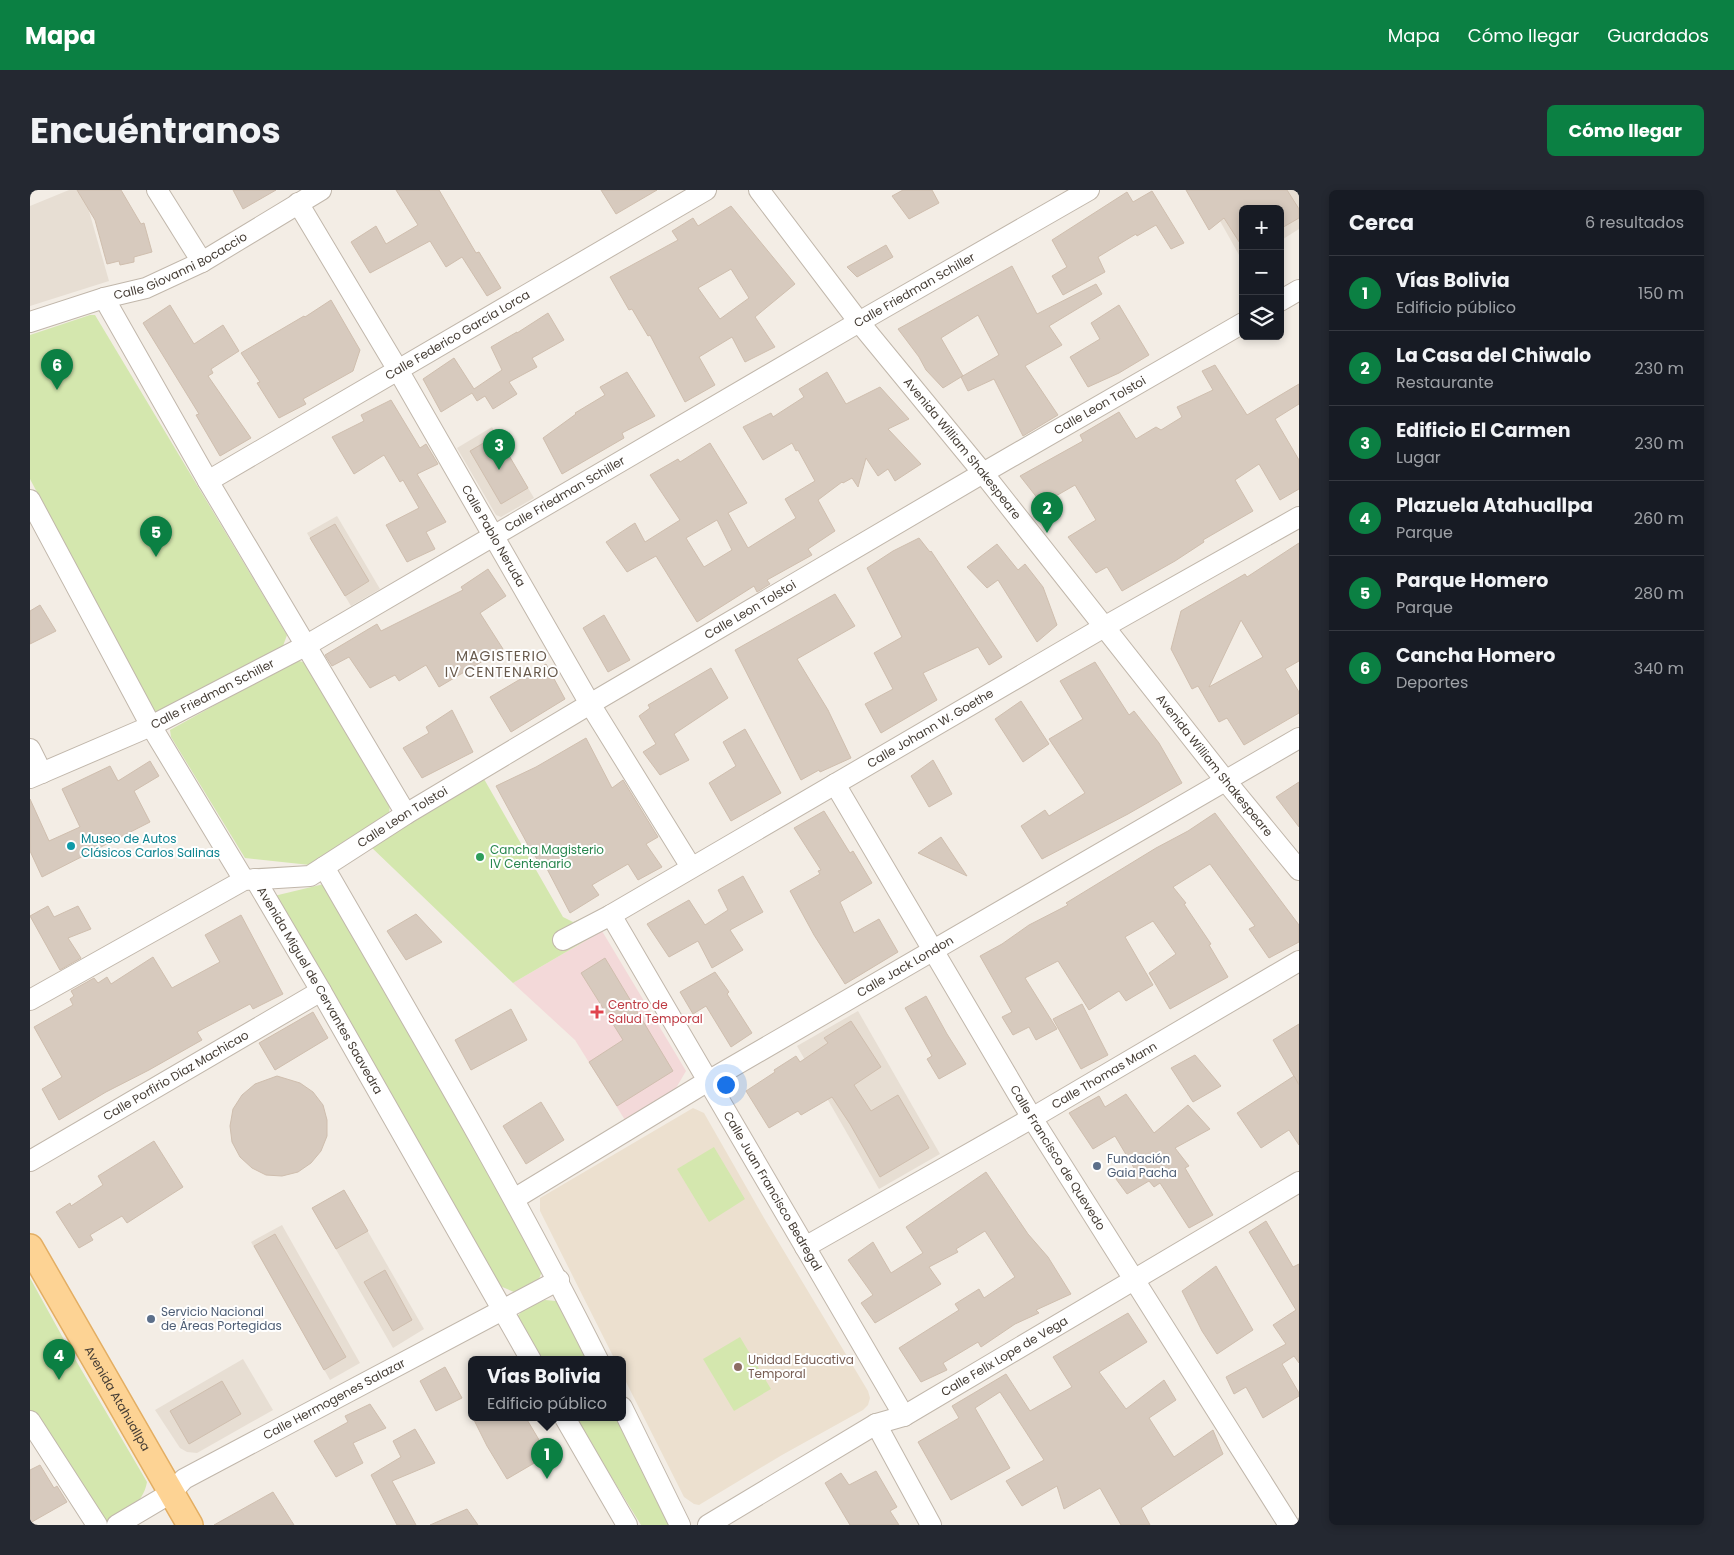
<!DOCTYPE html>
<html lang="es">
<meta charset="utf-8">
<style>
body{margin:0;font-family:Poppins,sans-serif;background:#242831;color:#f1f3f6}
.controls{position:absolute;right:15px;top:15px;display:grid;overflow:hidden;border-radius:8px;box-shadow:0 2px 8px #0003}
.controls button{width:45px;height:45px;display:grid;place-items:center;padding:0;border:0;border-bottom:1px solid #363941;background:#171b24;color:#f1f3f6;font:25px sans-serif}
.you{position:absolute;left:695px;top:894px;width:18px;height:18px;margin:-12px;border:4px solid #fff;border-radius:50%;background:#1a73e8;box-shadow:0 0 0 8px #1a73e833}
.badge{display:grid;place-items:center;width:32px;height:32px;border-radius:50%;background:#0b8043;color:#fff;font-size:16px;font-weight:700}
.pin{position:absolute;translate:-50% -41px;filter:drop-shadow(0 1px 2px #0008)}
.pin::after{content:'';position:absolute;top:26px;width:18px;height:15px;background:inherit;clip-path:polygon(0 0,100% 0,50% 100%)}
.popup{position:absolute;left:438px;top:1166px;width:158px;height:65px;box-sizing:border-box;display:grid;place-content:center;border-radius:8px;background:#171b24;filter:drop-shadow(0 1px 4px #0005);font-size:16px;white-space:nowrap;color:#9ea1a6}
.popup b{font-size:19px;color:#f1f3f6}
.popup::after{content:'';position:absolute;left:50%;top:100%;margin-left:-10px;border:10px solid transparent;border-top-color:#171b24}
.list{margin:0;padding:0;list-style:none}
h2{display:flex;justify-content:space-between;align-items:center;height:65px;margin:0;padding:0 20px;font-size:21px}
h2 small{font-size:16px;font-weight:400;color:#9ea1a6}
.list li{display:grid;grid-template-columns:32px 1fr auto;gap:15px;align-items:center;box-sizing:border-box;height:75px;padding:0 20px;border-top:1px solid #363941}
.list b{display:block;font-size:19px;white-space:nowrap}
.list p{margin:0;font-size:16px;white-space:nowrap;color:#9ea1a6}
.list em{font-size:16px;font-style:normal;color:#9ea1a6}
.icon{flex:none;width:28px;height:28px;fill:none;stroke:currentColor;stroke-width:2;stroke-linecap:round;stroke-linejoin:round}
.map{position:relative;flex:none;width:1269px;height:1335px;overflow:hidden;border-radius:8px}
header{display:flex;align-items:center;gap:30px;box-sizing:border-box;height:70px;padding:0 25px;background:#0b8043;color:#fff}
header strong{font-size:24px}
nav{display:flex;gap:28px;margin-inline-start:auto;font-size:18px}
.intro{display:flex;align-items:center;justify-content:space-between;box-sizing:border-box;height:120px;padding:0 30px}
h1{margin:0;font-size:35px}
.button{padding:12px 22px;border-radius:8px;background:#0b8043;color:#fff;font-size:18px;font-weight:700}
main{display:flex;gap:30px;padding:0 30px}
aside{flex:1;background:#171b24;border-radius:8px;box-shadow:0 2px 8px #0003}
.map>svg:first-child{display:block}
.residential{fill:#e7ded3}
.education{fill:#ece0cf}
.medical{fill:#f3d9d9}
.green{fill:#d4e7ae}
.building{fill:#d7cabe;stroke:#cfbeae;fill-rule:evenodd}
.lines{fill:none;stroke-linecap:round;stroke-linejoin:round}
.minor-casing{stroke:#c1b7ab;stroke-width:22}
.major-casing{stroke:#e3ae63;stroke-width:28}
.minor{stroke:#fff;stroke-width:20}
.major{stroke:#fdd394;stroke-width:25}
.culture-dot{fill:#0f9aa8;stroke:#fff;stroke-width:2}
.leisure-dot{fill:#2e9e5b;stroke:#fff;stroke-width:2}
.health-dot{fill:#e0444e;stroke:#fff;stroke-width:2}
.service-dot{fill:#5c6f8a;stroke:#fff;stroke-width:2}
.education-dot{fill:#8d6e63;stroke:#fff;stroke-width:2}
.labels{text-anchor:middle;stroke-width:4;stroke-linejoin:round;paint-order:stroke}
.street-label{font-size:12px;fill:#453d35;stroke:#fff}
.culture-label{font-size:12px;fill:#0d838f;stroke:#fff;text-anchor:start}
.leisure-label{font-size:12px;fill:#27864d;stroke:#fff;text-anchor:start}
.health-label{font-size:12px;fill:#be3a42;stroke:#fff;text-anchor:start}
.service-label{font-size:12px;fill:#4e5e75;stroke:#fff;text-anchor:start}
.education-label{font-size:12px;fill:#785e54;stroke:#fff;text-anchor:start}
.neighbourhood-label{font-size:14px;letter-spacing:1px;fill:#685a4c;stroke:#fff}
</style>
<header>
<strong>Mapa</strong>
<nav><a>Mapa</a><a>Cómo llegar</a><a>Guardados</a></nav>
</header>
<div class="intro"><h1>Encuéntranos</h1><a class="button">Cómo llegar</a></div>
<main>
<div class="map">
<svg width="1269" height="1335" viewBox="0 0 1269 1335">
<rect width="100%" height="100%" fill="#f3ede5"/>
<g class="residential">
<polygon points="39,0 53,0 79,91 0,116 0,16"/>
<polygon points="1247,0 1269,0 1269,39 1250,51 1250,19"/>
<polygon points="1213,19 1213,72 1190,31"/>
<polygon points="462,237 504,308 471,327 466,325 427,258"/>
<polygon points="307,326 350,399 321,416 277,343"/>
<polygon points="828,821 910,964 849,999 767,856"/>
<polygon points="314,1000 394,1139 363,1158 282,1018"/>
<polygon points="252,1035 330,1173 300,1190 221,1052"/>
<polygon points="213,1169 243,1220 167,1263 157,1262 150,1258 125,1220"/>
</g>
<polygon class="education" points="663,918 674,923 734,1028 838,1201 840,1208 838,1215 833,1220 752,1265 669,1315 664,1314 654,1307 592,1184 592,1170 585,1170 510,1021 510,1008"/>
<polygon class="medical" points="572,741 656,881 646,898 595,930 545,850 483,793"/>
<g class="green">
<polygon points="60,125 65,125 257,445 253,456 129,525 123,521 0,289 0,145"/>
<polygon points="266,470 276,473 360,614 359,624 280,675 215,668 141,547 140,540"/>
<polygon points="454,589 533,727 543,732 562,724 572,741 483,793 339,655"/>
<polygon points="294,694 514,1076 509,1089 484,1102 470,1096 244,706"/>
<polygon points="684,957 715,1009 679,1032 647,979"/>
<path d="M0 1088 38 1157 117 1292C113 1316 92 1323 72 1335L0 1223Z"/>
<polygon points="515,1110 526,1111 558,1170 509,1170 484,1130 494,1119"/>
<polygon points="710,1147 741,1199 704,1221 673,1169"/>
<polygon points="545,1228 589,1228 640,1335 611,1335"/>
</g>
<g class="building">
<polygon points="47,0 91,0 111,34 114,33 122,62 104,67 104,72 90,75 89,71 77,74 65,30"/>
<polygon points="203,0 246,0 213,19"/>
<polygon points="366,0 409,0 446,63 449,62 471,98 457,106 432,67 416,77 400,51 340,83 321,52 346,36 356,54 388,35"/>
<polygon points="571,0 627,0 586,24"/>
<polygon points="873,0 902,0 909,13 879,29 862,6"/>
<polygon points="1156,0 1257,0 1269,19 1269,28 1250,39 1250,19 1213,19 1213,58 1194,28 1179,40"/>
<polygon points="1122,1 1154,53 1141,59 1126,35 1107,46 1106,44 1068,67 1075,82 1033,105 1022,86 1037,77 1022,50 1097,2 1103,12"/>
<path d="M701 16 765 94 725 127 745 157 715 172 702 147 669 167 685 195 655 212 620 145 618 146 602 119 599 120 580 87 648 50 642 41 663 28 668 36ZM701 79 719 108 690 129 668 98Z"/>
<polygon points="856,55 863,67 827,87 817,77"/>
<path d="M982 76 1007 124 1066 94 1072 104 1019 136 1032 155 995 176 1028 225 993 246 964 189 938 201 931 187 913 198 896 180 889 167 868 139ZM948 125 969 165 931 187 933 186 911 148Z"/>
<polygon points="301,110 330,160 323,181 273,209 276,214 249,228 227,193 230,192 211,163 274,126 275,127"/>
<polygon points="140,115 164,154 193,135 209,161 181,179 183,183 178,186 221,248 190,266 166,225 169,224 113,133"/>
<polygon points="1089,115 1119,165 1089,183 1058,197 1040,167 1070,149 1061,133"/>
<polygon points="518,123 534,150 502,168 507,177 479,192 487,204 463,219 455,206 447,211 442,203 411,222 393,189 424,168 444,199 472,180 461,157 487,142 487,143"/>
<polygon points="1185,175 1217,225 1269,194 1269,214 1245,229 1269,270 1269,299 1250,310 1229,274 1205,290 1223,321 1173,350 1174,352 1145,371 1092,401 1077,377 1066,383 1038,347 1066,330 1045,295 1012,314 990,286 1053,251 1050,245 1089,222 1106,249 1126,237 1131,240 1152,227 1147,217 1183,200 1172,181"/>
<polygon points="597,182 625,226 592,243 594,248 532,284 513,248 546,224 545,223 575,205 570,197"/>
<path d="M797 182 816 214 850 197 879 229 858 239 891 274 865 291 858 279 848 286 836 268 828 297 822 288 813 293 812 292 788 310 805 341 778 359 782 365 737 390 740 394 727 402 724 396 667 432 626 366 597 382 576 352 605 333 615 352 650 330 620 285 648 269 650 272 680 253 717 313 698 323 718 358 766 328 755 309 785 291 768 260 766 261 762 253 733 270 713 237 741 223 743 227 774 207 769 199ZM687 330 702 360 674 377 656 348Z"/>
<polygon points="361,210 390,258 396,254 408,274 387,284 416,332 396,342 405,359 377,372 356,335 389,318 373,290 370,292 354,265 324,284 302,247 334,231 331,225"/>
<polygon points="467,245 498,298 471,314 440,261"/>
<polygon points="305,334 339,391 315,406 280,348"/>
<polygon points="889,348 900,362 901,361 972,467 959,475 948,457 893,483 907,510 851,543 835,514 863,499 844,463 872,447 837,378 863,361"/>
<path d="M1269 353V471L1255 479 1269 502V523L1214 555 1197 528 1189 532 1168 496 1162 499 1141 459 1151 421 1215 384 1217 387ZM1211 430 1233 467 1179 497Z"/>
<polygon points="967,354 988,380 995,374 1013,397 1027,435 1007,452 968,390 957,398 937,377"/>
<polygon points="458,379 476,406 450,423 473,459 409,497 396,475 369,491 365,485 340,498 319,467 302,476 295,465 347,434 351,441 433,400 431,397"/>
<polygon points="805,404 825,436 767,469 798,520 821,568 790,582 789,580 771,590 705,460"/>
<polygon points="10,415 26,441 0,454 0,421"/>
<polygon points="574,425 600,470 578,482 553,438"/>
<polygon points="1065,472 1099,525 1104,521 1129,553 1152,593 1098,624 1012,669 991,636 1015,620 1019,626 1055,603 1019,549 1053,529 1030,491"/>
<polygon points="516,474 535,509 481,542 460,507"/>
<polygon points="681,478 698,508 644,544 659,570 630,585 613,562 626,554 609,526 620,518 618,515"/>
<polygon points="991,511 1019,554 993,572 965,529"/>
<polygon points="422,520 443,562 392,588 373,558 399,543 396,537"/>
<polygon points="715,539 751,603 701,631 679,593 706,576 693,552"/>
<polygon points="556,548 582,598 593,590 628,647 616,654 632,677 608,690 598,674 562,695 569,705 540,723 515,675 512,677 498,655 466,596 506,577"/>
<polygon points="903,570 922,604 899,617 881,586"/>
<polygon points="120,571 129,586 104,601 120,632 12,687 0,661 0,609 19,651 50,637 32,599 80,576 88,591"/>
<polygon points="1269,592 1269,637 1246,607"/>
<polygon points="794,621 820,663 823,661 842,693 810,712 824,743 849,729 868,762 815,794 784,745 760,701 790,684 788,681 791,680 764,638"/>
<polygon points="1185,623 1269,735 1269,752 1239,768 1219,739 1225,736 1180,674 1143,697 1156,713 1154,714 1181,754 1179,755 1198,787 1140,819 1119,783 1146,764 1123,731 1095,747 1123,795 1096,811 1089,801 1059,820 1028,771 995,788 1027,839 1006,850 999,837 983,845 972,827 982,822 950,766 972,754 999,735 1038,715 1036,713 1126,658 1158,641"/>
<polygon points="911,647 937,686 888,663"/>
<polygon points="713,686 733,722 700,740 713,760 682,778 668,751 639,767 617,734 659,710 675,735 698,720 688,700"/>
<polygon points="18,716 24,727 48,716 61,739 38,748 51,768 30,780 0,726"/>
<polygon points="386,724 412,752 376,770 357,741"/>
<polygon points="211,725 253,804 223,819 220,814 167,842 172,850 119,880 76,902 29,930 12,899 32,887 4,837 43,815 40,809 44,806 41,801 64,788 68,793 77,787 81,794 123,767 142,798 190,772 175,745"/>
<polygon points="575,768 643,881 587,916 559,872 593,850 551,783"/>
<polygon points="685,782 699,802 697,804 722,843 701,857 676,816 663,824 650,802"/>
<polygon points="896,806 917,844 936,874 909,889 897,869 902,866 875,818"/>
<polygon points="1052,814 1078,865 1051,879 1023,829"/>
<polygon points="481,819 497,850 441,880 425,850"/>
<polygon points="283,822 298,848 245,880 229,853"/>
<polygon points="821,831 851,877 824,895 841,921 868,905 899,958 850,987 820,934 802,907 771,925 768,921 739,938 716,901 745,882 744,880 766,866 770,872 798,853 794,848"/>
<polygon points="1269,834 1269,895 1243,850"/>
<polygon points="1165,865 1191,896 1163,912 1141,878"/>
<polygon points="247,886 270,893 283,902 293,915 297,930 297,946 291,961 281,973 268,982 252,986 236,985 222,978 210,967 202,952 200,936 203,919 212,905 225,894"/>
<polygon points="1264,886 1269,895 1269,955 1259,940 1231,958 1207,923"/>
<polygon points="1096,904 1124,943 1158,915 1180,939 1145,958 1159,976 1155,978 1183,1025 1159,1038 1130,993 1124,997 1119,991 1097,1004 1086,989 1104,978 1085,946 1063,959 1039,923 1069,906 1075,917"/>
<polygon points="511,912 534,950 496,974 473,936"/>
<polygon points="124,951 153,997 97,1033 92,1026 60,1045 63,1050 49,1058 26,1022 40,1013 41,1016 73,995 68,986"/>
<polygon points="956,982 998,1044 1018,1067 1041,1104 1006,1120 1009,1123 985,1134 951,1157 948,1152 913,1173 917,1180 891,1192 869,1158 929,1120 925,1114 949,1099 954,1108 985,1087 955,1041 926,1059 928,1062 899,1077 911,1094 845,1133 831,1113 843,1105 818,1070 843,1052 861,1083 893,1063 876,1037"/>
<polygon points="314,1000 338,1041 306,1059 282,1018"/>
<polygon points="1236,1031 1263,1077 1269,1074 1269,1173 1264,1166 1252,1174 1269,1203 1269,1206 1233,1228 1216,1197 1204,1204 1196,1187 1256,1154 1243,1135 1266,1120 1219,1042"/>
<polygon points="245,1044 316,1167 294,1180 224,1056"/>
<polygon points="1186,1076 1223,1140 1187,1164 1172,1141 1152,1101"/>
<polygon points="355,1080 382,1130 363,1141 334,1092"/>
<polygon points="1098,1123 1117,1152 1069,1182 1096,1219 1134,1190 1146,1210 1119,1228 1144,1267 1183,1240 1193,1264 1111,1318 1120,1335 1091,1335 1070,1298 1034,1319 1027,1296 992,1316 976,1291 1014,1270 970,1202 945,1218 980,1278 921,1310 888,1252 929,1228 922,1216 976,1184 1000,1221 1042,1197 1023,1167"/>
<polygon points="415,1177 432,1208 406,1221 390,1191"/>
<polygon points="192,1191 211,1224 159,1254 140,1221"/>
<polygon points="340,1214 356,1238 323,1253 333,1273 306,1287 284,1251 318,1232 315,1226"/>
<polygon points="443,1228 496,1228 518,1265 477,1289 457,1256"/>
<polygon points="385,1239 405,1273 362,1291 386,1335 367,1335 341,1285 371,1267 363,1251"/>
<polygon points="10,1275 24,1298 27,1296 37,1312 0,1333 0,1280"/>
<polygon points="846,1281 867,1317 860,1321 869,1335 820,1335 795,1293 811,1283 819,1295"/>
<polygon points="243,1302 264,1335 184,1335"/>
<polygon points="437,1319 448,1335 400,1335"/>
</g>
<g class="lines">
<defs>
<g id="minor">
<polyline points="127,0 172,72"/>
<path id="s1" d="M729 0 829 132 953 283 1195 590 1269 680"/>
<path id="s2" d="M268 13 368 180 560 514 661 677"/>
<polyline points="74,108 178,291 376,624"/>
<polyline points="1250,111 1269,100"/>
<path id="s3" d="M0 132 74 108 116 98 172 72 291 0"/>
<path id="s4" d="M178 291 676 0"/>
<polyline points="0,310 121,536 214,690"/>
<polyline points="0,559 12,583"/>
<path id="s5" d="M0 588 121 536 277 455 829 132 1059 0"/>
<path id="s6" d="M805 594 1002 928 1259 1335"/>
<path d="M294 677C388 840 484 1002 568 1170"/>
<path id="s7" d="M225 689 291 801 501 1170"/>
<path id="s8" d="M581 725 874 1226"/>
<path id="s9" d="M533 750 581 725 1074 437 1269 327"/>
<path id="s10" d="M0 810 214 690 280 686 376 624 560 514 953 283 1213 133"/>
<path id="s11" d="M0 971 291 801"/>
<path id="s12" d="M484 1009 678 891 1269 548"/>
<path id="s13" d="M775 1057 1002 928 1269 771"/>
<polyline points="592,1217 650,1335"/>
<polyline points="535,1228 597,1335"/>
<polyline points="0,1231 67,1335"/>
<polyline points="846,1234 901,1335"/>
<path id="s14" d="M87 1335 141 1303 154 1289 529 1090"/>
<path id="s15" d="M678 1335 846 1234 874 1226 1269 992"/>
</g>
<g id="major">
<path id="s16" d="M0 1057 160 1335"/>
</g>
</defs>
<use href="#minor" class="minor-casing"/>
<use href="#major" class="major-casing"/>
<use href="#minor" class="minor"/>
<use href="#major" class="major"/>
</g>
<circle class="culture-dot" cx="41" cy="656" r="5"/>
<circle class="leisure-dot" cx="450" cy="667" r="5"/>
<path class="health-dot" d="M564.5 814.5h5v5h5v5h-5v5h-5v-5h-5v-5h5z"/>
<g class="service-dot">
<circle cx="1067" cy="976" r="5"/>
<circle cx="121" cy="1129" r="5"/>
</g>
<circle class="education-dot" cx="708" cy="1177" r="5"/>
<g class="labels">
<g class="street-label">
<text dy="4" stroke="none"><textPath href="#s3" startOffset="161">Calle Giovanni Bocaccio</textPath></text>
<text dy="4" stroke="none"><textPath href="#s5" startOffset="1011">Calle Friedman Schiller</textPath></text>
<text dy="4" stroke="none"><textPath href="#s4" startOffset="289">Calle Federico García Lorca</textPath></text>
<text dy="4" stroke="none"><textPath href="#s10" startOffset="1231">Calle Leon Tolstoi</textPath></text>
<text dy="4" stroke="none"><textPath href="#s1" startOffset="329">Avenida William Shakespeare</textPath></text>
<text dy="4" stroke="none"><textPath href="#s5" startOffset="606">Calle Friedman Schiller</textPath></text>
<text dy="4" stroke="none"><textPath href="#s2" startOffset="386">Calle Pablo Neruda</textPath></text>
<text dy="4" stroke="none"><textPath href="#s10" startOffset="826">Calle Leon Tolstoi</textPath></text>
<text dy="4" stroke="none"><textPath href="#s5" startOffset="201">Calle Friedman Schiller</textPath></text>
<text dy="4" stroke="none"><textPath href="#s9" startOffset="424">Calle Johann W. Goethe</textPath></text>
<text dy="4" stroke="none"><textPath href="#s1" startOffset="734">Avenida William Shakespeare</textPath></text>
<text dy="4" stroke="none"><textPath href="#s10" startOffset="421">Calle Leon Tolstoi</textPath></text>
<text dy="4" stroke="none"><textPath href="#s12" startOffset="455">Calle Jack London</textPath></text>
<text dy="4" stroke="none"><textPath href="#s7" startOffset="129">Avenida Miguel de Cervantes Saavedra</textPath></text>
<text dy="4" stroke="none"><textPath href="#s13" startOffset="345">Calle Thomas Mann</textPath></text>
<text dy="4" stroke="none"><textPath href="#s11" startOffset="169">Calle Porfirio Díaz Machicao</textPath></text>
<text dy="4" stroke="none"><textPath href="#s6" startOffset="435">Calle Francisco de Quevedo</textPath></text>
<text dy="4" stroke="none"><textPath href="#s8" startOffset="320">Calle Juan Francisco Bedregal</textPath></text>
<text dy="4" stroke="none"><textPath href="#s15" startOffset="342">Calle Felix Lope de Vega</textPath></text>
<text dy="4" stroke="none"><textPath href="#s14" startOffset="252">Calle Hermogenes Salazar</textPath></text>
<text dy="4" stroke="none"><textPath href="#s16" startOffset="175">Avenida Atahuallpa</textPath></text>
</g>
<g class="culture-label">
<text x="51" y="653">Museo de Autos<tspan x="51" dy="14">Clásicos Carlos Salinas</tspan></text>
</g>
<g class="leisure-label">
<text x="460" y="664">Cancha Magisterio<tspan x="460" dy="14">IV Centenario</tspan></text>
</g>
<g class="health-label">
<text x="578" y="819">Centro de<tspan x="578" dy="14">Salud Temporal</tspan></text>
</g>
<g class="service-label">
<text x="1077" y="973">Fundación<tspan x="1077" dy="14">Gaia Pacha</tspan></text>
<text x="131" y="1126">Servicio Nacional<tspan x="131" dy="14">de Áreas Portegidas</tspan></text>
</g>
<g class="education-label">
<text x="718" y="1174">Unidad Educativa<tspan x="718" dy="14">Temporal</tspan></text>
</g>
<g class="neighbourhood-label">
<text x="472" y="471">MAGISTERIO<tspan x="472" dy="16">IV CENTENARIO</tspan></text>
</g>
</g>
</svg>
<div class="controls">
<button>+</button>
<button>−</button>
<button><svg class="icon" aria-label="layers" viewBox="0 0 24 24"><path d="M12 4l9 5-9 5-9-5zM3 14l9 5 9-5"/></svg></button>
</div>
<div class="you"></div>
<div class="pin badge" style="left:517px;top:1289px">1</div>
<div class="popup"><b>Vías Bolivia</b>Edificio público</div>
<div class="pin badge" style="left:1017px;top:343px">2</div>
<div class="pin badge" style="left:469px;top:280px">3</div>
<div class="pin badge" style="left:29px;top:1190px">4</div>
<div class="pin badge" style="left:126px;top:367px">5</div>
<div class="pin badge" style="left:27px;top:200px">6</div>
</div>
<aside>
<h2>Cerca<small>6 resultados</small></h2>
<ul class="list">
<li><span class="badge">1</span><div><b>Vías Bolivia</b><p>Edificio público</p></div><em>150 m</em></li>
<li><span class="badge">2</span><div><b>La Casa del Chiwalo</b><p>Restaurante</p></div><em>230 m</em></li>
<li><span class="badge">3</span><div><b>Edificio El Carmen</b><p>Lugar</p></div><em>230 m</em></li>
<li><span class="badge">4</span><div><b>Plazuela Atahuallpa</b><p>Parque</p></div><em>260 m</em></li>
<li><span class="badge">5</span><div><b>Parque Homero</b><p>Parque</p></div><em>280 m</em></li>
<li><span class="badge">6</span><div><b>Cancha Homero</b><p>Deportes</p></div><em>340 m</em></li>
</ul>
</aside>
</main>
